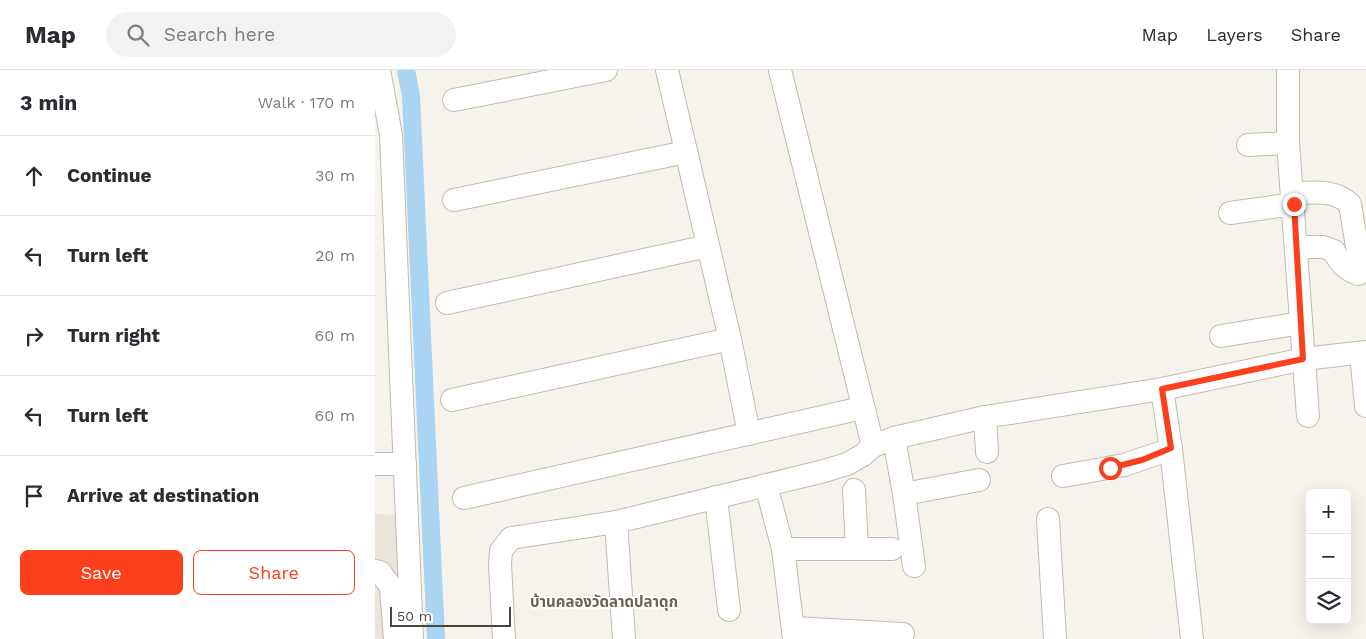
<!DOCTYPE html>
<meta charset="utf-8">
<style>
body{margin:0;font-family:"Work Sans","Noto Sans Thai",sans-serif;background:#f2f2f3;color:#2b2b33}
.controls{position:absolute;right:15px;bottom:15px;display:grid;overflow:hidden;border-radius:8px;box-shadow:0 5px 20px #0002}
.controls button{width:45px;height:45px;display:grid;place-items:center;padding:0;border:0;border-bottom:1px solid #e1e1e2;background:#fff;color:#2b2b33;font:25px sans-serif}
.scale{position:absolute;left:15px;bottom:12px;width:121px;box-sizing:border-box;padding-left:5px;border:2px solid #4b4439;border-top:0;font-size:14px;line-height:18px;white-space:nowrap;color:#4b4439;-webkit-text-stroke:4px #fff;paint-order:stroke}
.stop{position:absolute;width:15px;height:15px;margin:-11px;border:4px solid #fc3f1d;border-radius:50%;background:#fff}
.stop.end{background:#fc3f1d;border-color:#fff;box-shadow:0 1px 5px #0008}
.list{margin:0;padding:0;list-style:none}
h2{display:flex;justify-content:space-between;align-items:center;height:65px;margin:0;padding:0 20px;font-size:21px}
h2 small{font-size:16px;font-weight:400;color:#7c7c81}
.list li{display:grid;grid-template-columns:32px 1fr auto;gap:15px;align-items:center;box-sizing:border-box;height:80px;padding:0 20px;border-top:1px solid #e1e1e2}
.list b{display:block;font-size:19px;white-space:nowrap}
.list em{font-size:16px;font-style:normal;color:#7c7c81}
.actions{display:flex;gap:10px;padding:15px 20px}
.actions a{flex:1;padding:11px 0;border:1px solid #fc3f1d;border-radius:8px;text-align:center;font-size:18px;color:#fc3f1d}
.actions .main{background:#fc3f1d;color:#fff}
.icon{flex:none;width:28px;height:28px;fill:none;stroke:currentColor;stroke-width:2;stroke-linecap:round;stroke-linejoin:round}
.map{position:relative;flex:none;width:991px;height:569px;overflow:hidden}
header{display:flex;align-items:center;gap:30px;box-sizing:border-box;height:70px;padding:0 25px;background:#fff;border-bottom:1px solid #e1e1e2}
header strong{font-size:24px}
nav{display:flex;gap:28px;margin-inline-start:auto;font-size:18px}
.search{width:350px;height:45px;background:#f2f2f3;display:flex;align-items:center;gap:12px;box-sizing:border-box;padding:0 18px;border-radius:28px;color:#7c7c81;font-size:19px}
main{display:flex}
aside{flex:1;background:#fff}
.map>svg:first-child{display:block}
.residential{fill:#eae5da}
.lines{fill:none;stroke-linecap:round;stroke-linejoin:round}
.canal{stroke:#a9d4f2;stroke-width:18}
.minor-casing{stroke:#c2bbae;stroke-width:24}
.minor{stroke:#fff;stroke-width:22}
.route{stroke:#fc3f1d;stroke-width:6}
.labels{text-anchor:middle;stroke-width:4;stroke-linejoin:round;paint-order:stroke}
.quarter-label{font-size:15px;font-weight:bold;fill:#6e6250;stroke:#fff}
</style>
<header>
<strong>Map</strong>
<div class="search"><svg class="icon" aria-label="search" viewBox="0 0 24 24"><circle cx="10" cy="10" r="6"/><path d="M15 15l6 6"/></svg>Search here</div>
<nav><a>Map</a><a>Layers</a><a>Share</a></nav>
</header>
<main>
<aside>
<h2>3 min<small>Walk · 170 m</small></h2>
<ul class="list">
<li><svg class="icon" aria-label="ahead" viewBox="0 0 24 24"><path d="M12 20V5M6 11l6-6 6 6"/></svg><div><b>Continue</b></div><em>30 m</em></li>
<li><svg class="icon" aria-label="left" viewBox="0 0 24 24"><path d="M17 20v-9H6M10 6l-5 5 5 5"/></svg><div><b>Turn left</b></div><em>20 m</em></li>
<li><svg class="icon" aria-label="right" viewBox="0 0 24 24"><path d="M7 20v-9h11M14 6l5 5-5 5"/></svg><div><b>Turn right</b></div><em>60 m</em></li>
<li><svg class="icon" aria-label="left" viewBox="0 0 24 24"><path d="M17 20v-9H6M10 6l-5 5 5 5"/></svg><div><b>Turn left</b></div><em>60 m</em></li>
<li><svg class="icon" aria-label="arrive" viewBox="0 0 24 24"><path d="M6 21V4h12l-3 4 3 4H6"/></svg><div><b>Arrive at destination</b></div></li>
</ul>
<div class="actions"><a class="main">Save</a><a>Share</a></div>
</aside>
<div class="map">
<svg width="991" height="569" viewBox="0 0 991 569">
<rect width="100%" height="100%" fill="#f6f3ec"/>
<polygon class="residential" points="0,444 26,445 31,569 0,569"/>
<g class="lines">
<polyline class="canal" points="31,0 36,26 61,569"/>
<defs>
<g id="minor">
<polyline points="4,0 16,65 37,569"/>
<polyline points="292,0 355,269 374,364"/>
<polyline points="405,0 498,376"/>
<polyline points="913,0 913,73 933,346"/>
<polyline points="79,30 231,0"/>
<polyline points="873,75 913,73"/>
<path d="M918 123C939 123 959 119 975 134L986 201 983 204C971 199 964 193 959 181L948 177H921"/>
<polyline points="79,130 311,82"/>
<polyline points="855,143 919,134"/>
<polyline points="72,233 333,176"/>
<polyline points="846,266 926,253"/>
<polyline points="986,283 991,336"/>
<polyline points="77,330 355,269"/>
<polyline points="610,347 612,382"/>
<polyline points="519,368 529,424 604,410"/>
<polyline points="796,379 817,569"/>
<polyline points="0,394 30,394"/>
<polyline points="688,406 749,395 796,379 787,319"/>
<polyline points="391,415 408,479 419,569"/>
<polyline points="479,420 482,479"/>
<polyline points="529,424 539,496"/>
<polyline points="341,427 354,540"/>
<polyline points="89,428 487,338"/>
<polyline points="673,449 680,569"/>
<polyline points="241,452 249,569"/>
<polyline points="408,479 517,479"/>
<polyline points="0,501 5,502 16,517 20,569"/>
<polyline points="419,558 528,564"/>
<polyline points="129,569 125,494 126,481 136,468 241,452 449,401 472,394 488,385 498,376 519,368 610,347 787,319 929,289 991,282"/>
</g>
</defs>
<use href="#minor" class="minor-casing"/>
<use href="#minor" class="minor"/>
</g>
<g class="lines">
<polyline class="route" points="735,398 767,390 796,378 787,319 928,289 919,134"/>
</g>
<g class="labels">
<g class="quarter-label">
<text x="229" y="537">บ้านคลองวัดลาดปลาดุก</text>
</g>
</g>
</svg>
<div class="controls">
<button>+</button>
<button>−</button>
<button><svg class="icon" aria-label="layers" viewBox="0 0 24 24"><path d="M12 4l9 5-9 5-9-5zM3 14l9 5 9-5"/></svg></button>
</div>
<div class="scale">50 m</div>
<div class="stop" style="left:735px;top:398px"></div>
<div class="stop end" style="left:919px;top:134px"></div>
</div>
</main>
